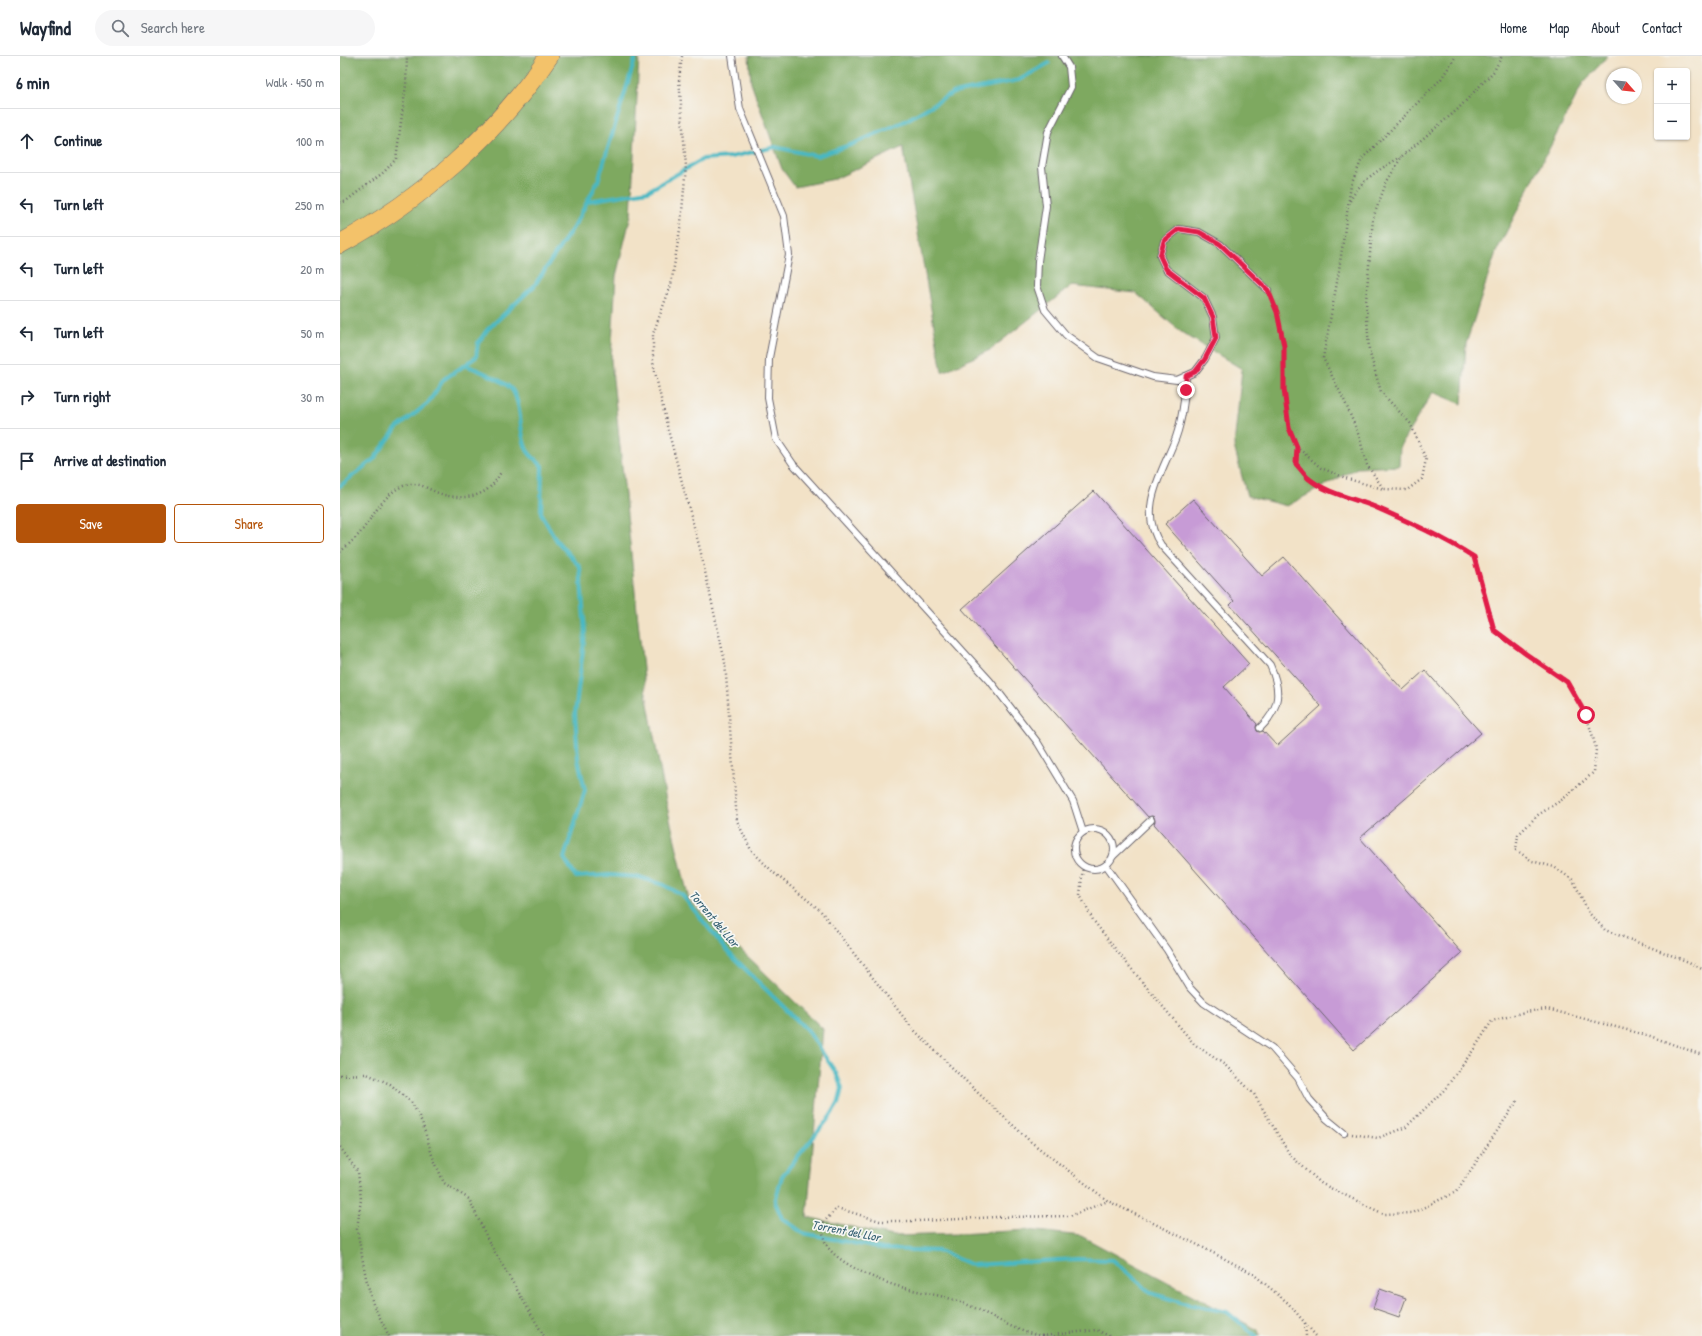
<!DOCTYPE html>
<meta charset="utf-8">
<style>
body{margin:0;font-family:"Patrick Hand",sans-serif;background:#f6f6f7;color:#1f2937}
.controls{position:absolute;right:12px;top:12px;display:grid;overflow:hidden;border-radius:4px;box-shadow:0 1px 3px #0004}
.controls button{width:36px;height:36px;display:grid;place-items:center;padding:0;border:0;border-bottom:1px solid #e0e1e3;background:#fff;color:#1f2937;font:20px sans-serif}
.compass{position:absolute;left:1266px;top:12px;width:36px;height:36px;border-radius:50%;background:#fff;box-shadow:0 1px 3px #0004;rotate:117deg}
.stop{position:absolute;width:12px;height:12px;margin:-9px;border:3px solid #e11d48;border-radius:50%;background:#fff}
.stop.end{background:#e11d48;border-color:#fff;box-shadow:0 1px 4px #0008}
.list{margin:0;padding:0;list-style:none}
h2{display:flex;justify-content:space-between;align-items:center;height:52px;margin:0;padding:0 16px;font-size:17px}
h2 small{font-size:13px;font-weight:400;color:#747a83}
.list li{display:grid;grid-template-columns:26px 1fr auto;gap:12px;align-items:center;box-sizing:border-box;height:64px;padding:0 16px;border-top:1px solid #e0e1e3}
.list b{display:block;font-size:15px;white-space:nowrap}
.list em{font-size:13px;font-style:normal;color:#747a83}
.actions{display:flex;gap:8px;padding:12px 16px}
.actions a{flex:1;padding:9px 0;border:1px solid #b45309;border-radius:4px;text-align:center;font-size:14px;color:#b45309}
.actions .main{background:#b45309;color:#fff}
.icon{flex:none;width:22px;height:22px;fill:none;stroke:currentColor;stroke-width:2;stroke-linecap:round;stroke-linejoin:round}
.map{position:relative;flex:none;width:1362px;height:1280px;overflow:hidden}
header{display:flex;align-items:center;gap:24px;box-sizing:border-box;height:56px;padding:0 20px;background:#fff;border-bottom:1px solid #e0e1e3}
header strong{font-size:19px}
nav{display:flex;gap:22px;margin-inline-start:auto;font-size:14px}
.search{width:280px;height:36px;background:#f6f6f7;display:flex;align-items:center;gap:10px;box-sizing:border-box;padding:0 14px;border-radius:22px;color:#747a83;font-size:15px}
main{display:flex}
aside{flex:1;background:#fff}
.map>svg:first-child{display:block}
.forest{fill:#7ea960;stroke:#50664e}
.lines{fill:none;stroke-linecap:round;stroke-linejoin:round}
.stream{stroke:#4ab8c3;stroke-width:4}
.building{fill:#c79bd6}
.lane-casing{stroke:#6b656c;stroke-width:8}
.primary-casing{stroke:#6b656c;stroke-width:20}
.path{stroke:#6b656c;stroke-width:2.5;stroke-dasharray:1 3;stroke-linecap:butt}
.lane{stroke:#fff;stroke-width:6}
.primary{stroke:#f3c26a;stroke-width:19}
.route{stroke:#e11d48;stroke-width:5}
.labels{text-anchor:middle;stroke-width:3.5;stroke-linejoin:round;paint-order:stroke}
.water-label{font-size:12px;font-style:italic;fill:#325e71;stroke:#f6f6f2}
</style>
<header>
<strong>Wayfind</strong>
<div class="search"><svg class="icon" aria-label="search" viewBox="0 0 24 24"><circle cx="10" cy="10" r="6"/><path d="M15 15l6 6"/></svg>Search here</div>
<nav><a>Home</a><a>Map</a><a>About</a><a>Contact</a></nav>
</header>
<main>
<aside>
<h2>6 min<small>Walk · 450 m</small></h2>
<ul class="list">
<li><svg class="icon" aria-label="ahead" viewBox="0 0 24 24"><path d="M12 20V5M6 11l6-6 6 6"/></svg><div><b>Continue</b></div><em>100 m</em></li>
<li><svg class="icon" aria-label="left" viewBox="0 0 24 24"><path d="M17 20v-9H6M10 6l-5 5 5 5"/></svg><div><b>Turn left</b></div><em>250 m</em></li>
<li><svg class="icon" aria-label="left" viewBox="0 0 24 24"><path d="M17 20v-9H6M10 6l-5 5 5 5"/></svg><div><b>Turn left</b></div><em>20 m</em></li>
<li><svg class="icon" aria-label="left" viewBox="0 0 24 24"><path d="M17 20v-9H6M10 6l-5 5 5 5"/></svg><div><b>Turn left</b></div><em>50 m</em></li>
<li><svg class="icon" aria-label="right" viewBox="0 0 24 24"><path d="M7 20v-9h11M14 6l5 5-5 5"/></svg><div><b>Turn right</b></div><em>30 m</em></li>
<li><svg class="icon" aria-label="arrive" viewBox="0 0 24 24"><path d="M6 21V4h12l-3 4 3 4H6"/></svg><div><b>Arrive at destination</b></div></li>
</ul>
<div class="actions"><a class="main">Save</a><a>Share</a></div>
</aside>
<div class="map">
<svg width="1362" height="1280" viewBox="0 0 1362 1280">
<rect width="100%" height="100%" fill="#f6f6f2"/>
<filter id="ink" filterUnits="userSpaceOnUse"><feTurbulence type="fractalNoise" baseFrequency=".025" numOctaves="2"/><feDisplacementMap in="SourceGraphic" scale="8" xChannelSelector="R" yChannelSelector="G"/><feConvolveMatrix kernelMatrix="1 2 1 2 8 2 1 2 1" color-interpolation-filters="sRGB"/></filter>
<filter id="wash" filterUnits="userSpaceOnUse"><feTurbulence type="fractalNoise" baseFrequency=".012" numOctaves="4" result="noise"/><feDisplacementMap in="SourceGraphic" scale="16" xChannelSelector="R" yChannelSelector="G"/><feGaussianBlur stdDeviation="0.9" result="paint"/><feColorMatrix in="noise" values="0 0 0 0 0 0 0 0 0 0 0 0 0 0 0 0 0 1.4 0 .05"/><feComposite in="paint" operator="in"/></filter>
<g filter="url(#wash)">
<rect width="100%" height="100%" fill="#f2e2c7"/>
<g class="forest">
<polygon points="0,0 299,0 291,159 276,220 271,304 305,632 328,755 349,844 483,973 467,1161 553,1180 618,1178 688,1174 741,1180 918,1274 920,1280 0,1280"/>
<polygon points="409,0 1268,0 1243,27 1156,196 1126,288 1122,348 1093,336 1060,390 1059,410 1017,412 947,450 907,440 894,390 902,313 841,276 796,237 731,230 650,294 602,316 563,91 495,123 455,131 442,113 411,27"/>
</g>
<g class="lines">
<g class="stream">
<polyline points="248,145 308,135 363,103 391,101 435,91 477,100 513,88 565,65 613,37 679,24 709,7"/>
<polyline points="125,309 136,301 138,287 147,274 194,230 236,167 258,125 296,0"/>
<path d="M0 430 34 403 56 373 88 347 104 323 125 309C136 313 166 325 173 335 183 352 178 376 187 394 190 400 198 405 202 410L201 458 217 485 240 511 245 577 235 658 238 703 245 734 224 802 236 821 269 819 299 821 324 829 342 839 388 896 468 975 496 1017 502 1032 498 1048 489 1062 442 1120 435 1146 442 1162 463 1177 543 1193 599 1195 632 1209 737 1203 773 1204 811 1237 843 1247 887 1256 916 1280"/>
</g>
</g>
<g id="blocks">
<g class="building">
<polygon points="754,435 909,608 884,631 917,668 916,671 917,675 919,676 923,675 937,690 981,650 890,549 894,545 825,468 853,443 922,520 944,501 1063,634 1085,614 1141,677 1020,782 1122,897 1014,994 814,768 815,765 814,761 812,760 808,761 622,553"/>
<polygon points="1040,1233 1066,1242 1059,1261 1033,1252"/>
</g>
</g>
</g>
<g filter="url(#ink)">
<use href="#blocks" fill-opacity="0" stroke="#6b656c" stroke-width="1"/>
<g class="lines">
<defs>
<g id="lane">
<polyline points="392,0 400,53 444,160 449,199 429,302 428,342 436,383 453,408 650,625 698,687 733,745 743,776"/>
<polyline points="722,0 729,11 731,31 708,76 702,111 706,150 698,205 697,230 705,254 726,279 758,302 813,321 837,324 855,316 865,303 876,282 873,261 864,242 826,213 820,200 824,185 839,173 859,176 880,188 928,234"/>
<path d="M846 320C845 341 843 361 836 381 823 416 796 453 821 489L930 609C941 634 941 652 920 672"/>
<circle cx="754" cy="793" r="20"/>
<polyline points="773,800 811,764"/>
<polyline points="766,809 827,894 850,932 864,947 932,992 958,1022 969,1043 987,1063 1004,1077"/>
</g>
<path id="primary" d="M0 188C82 143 157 78 209 0"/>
</defs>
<use href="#lane" class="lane-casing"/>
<use href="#primary" class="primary-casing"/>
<g class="path">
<polyline points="342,0 339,23 346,110 341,167 331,229 313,278 313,307 328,374 360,493 385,606 397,765 411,794 434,817 480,854 572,972 637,1036 691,1086 768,1145 856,1188 912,1217 948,1247 976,1280"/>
<path d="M1010 145C1021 123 1040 113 1061 101"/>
<polyline points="0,147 6,145 44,116 56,103 66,29 67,0"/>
<polyline points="931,242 937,256 944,290 944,333 949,372 957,391 981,412 1008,423 1043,433 1067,434 1082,423 1086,403 1070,367 1041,336 1029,294 1026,245 1033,162 1046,127 1062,100 1117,54 1154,15 1162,0"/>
<path d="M957 391 956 408C960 412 964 418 968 422 987 438 1013 442 1035 451 1069 466 1103 481 1134 501L1154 574 1186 598 1227 626 1246 659 1253 681 1256 693 1254 716 1223 743 1198 759 1178 779 1176 794 1192 805 1214 811 1233 824 1249 857 1265 874 1349 906 1362 913"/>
<polyline points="1043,432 1027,409 1019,380 1005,346 983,302 998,221 1011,129 1022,103 1101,23 1116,0"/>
<path d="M0 496C7 490 14 484 20 477 33 461 45 435 66 429 79 425 89 434 101 438 116 443 138 443 150 431 155 427 158 421 161 416"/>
<polyline points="743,810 740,839 753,864 780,899 854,988 885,1009 914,1038 950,1099 982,1128 1044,1158 1072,1157 1116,1136 1178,1044"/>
<polyline points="0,1019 27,1018 50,1028 72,1047 82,1066 92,1099 104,1127 129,1143 149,1186 204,1280"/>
<polyline points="1012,1078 1038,1082 1066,1071 1105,1033 1134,993 1152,965 1185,956 1207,953 1310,980 1362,999"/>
<polyline points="0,1091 18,1116 21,1143 17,1173 26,1222 33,1248 49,1280"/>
<polyline points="965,1267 966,1280"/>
<path d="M702 1280C673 1276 650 1257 623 1247 603 1239 582 1237 561 1231 541 1226 506 1211 491 1195 484 1188 482 1177 483 1167L497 1152 540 1165H580L657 1161 730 1160 768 1145"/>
<polyline points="702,1280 757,1274 769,1280"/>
</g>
<use href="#lane" class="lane"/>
<use href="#primary" class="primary"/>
</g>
</g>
<g class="lines" filter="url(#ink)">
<path class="route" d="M846 334V320L855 316 865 303 876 282 873 261 864 242 826 213 820 200 824 185 839 173 859 176 880 188 928 234 937 256 944 290V333L949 372 957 391 956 408C960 412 964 418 968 422 987 438 1013 442 1035 451 1069 466 1103 481 1134 501L1154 574 1186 598 1227 626 1246 659"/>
</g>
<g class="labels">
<g class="water-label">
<text transform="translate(374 863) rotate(50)" y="4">Torrent del Llor</text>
<text transform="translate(506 1175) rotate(11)" y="4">Torrent del Llor</text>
</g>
</g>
</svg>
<div class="controls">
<button>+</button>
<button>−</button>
</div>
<svg class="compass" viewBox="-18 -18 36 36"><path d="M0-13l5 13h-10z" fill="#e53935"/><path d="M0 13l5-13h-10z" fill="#747a83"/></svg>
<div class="stop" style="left:1246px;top:659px"></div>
<div class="stop end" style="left:846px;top:334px"></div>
</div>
</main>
